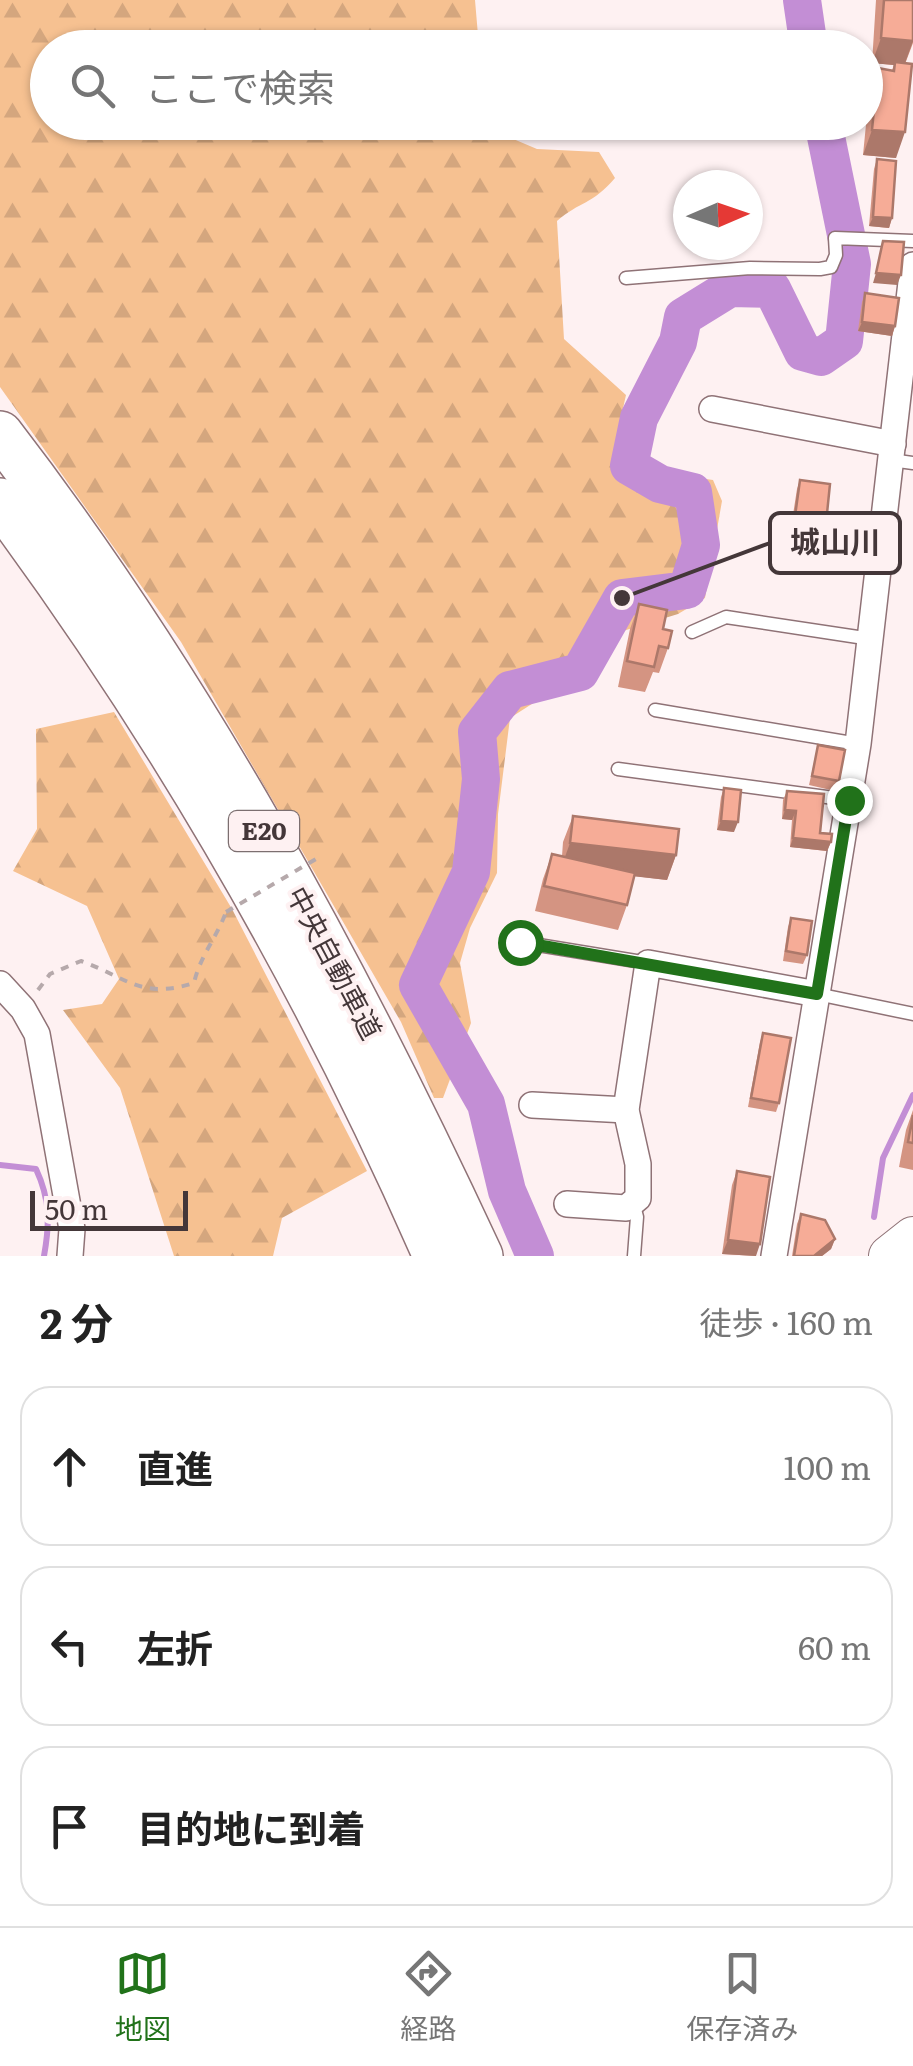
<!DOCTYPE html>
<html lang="ja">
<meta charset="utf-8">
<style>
body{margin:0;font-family:Literata,"Noto Sans JP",serif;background:#f2f2f2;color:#222}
.compass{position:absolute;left:673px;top:170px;width:90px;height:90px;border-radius:50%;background:#fff;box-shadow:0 2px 8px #0004;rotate:88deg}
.scale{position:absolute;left:30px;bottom:25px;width:158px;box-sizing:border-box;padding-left:10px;border:5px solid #443739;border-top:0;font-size:28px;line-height:35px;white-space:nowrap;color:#443739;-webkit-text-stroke:8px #fef1f2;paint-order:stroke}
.stop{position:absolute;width:30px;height:30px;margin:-22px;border:8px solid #21721a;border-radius:50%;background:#fff}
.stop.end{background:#21721a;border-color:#fff;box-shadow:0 2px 10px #0008}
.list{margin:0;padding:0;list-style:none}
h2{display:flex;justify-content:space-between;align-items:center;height:130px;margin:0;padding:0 40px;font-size:42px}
h2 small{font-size:32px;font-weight:400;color:#767676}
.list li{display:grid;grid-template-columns:65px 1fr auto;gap:30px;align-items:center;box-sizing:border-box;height:160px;margin:0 20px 20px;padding:0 20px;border:2px solid #e0e0e0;border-radius:30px}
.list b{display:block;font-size:38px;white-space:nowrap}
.list em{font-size:32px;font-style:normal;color:#767676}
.icon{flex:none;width:55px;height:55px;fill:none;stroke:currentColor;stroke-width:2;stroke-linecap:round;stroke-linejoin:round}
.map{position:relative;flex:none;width:913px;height:1256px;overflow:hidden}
.search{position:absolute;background:#fff;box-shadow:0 2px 8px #0004;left:30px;right:30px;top:30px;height:110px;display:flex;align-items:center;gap:25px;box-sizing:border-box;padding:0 35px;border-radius:55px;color:#767676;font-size:38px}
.sheet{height:670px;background:#fff}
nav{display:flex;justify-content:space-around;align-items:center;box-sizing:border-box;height:140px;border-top:2px solid #e0e0e0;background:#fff;font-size:28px;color:#767676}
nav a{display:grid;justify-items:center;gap:5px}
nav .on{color:#21721a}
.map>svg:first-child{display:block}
.forest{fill:url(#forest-firs)}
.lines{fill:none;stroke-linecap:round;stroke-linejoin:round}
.stream{stroke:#c38ed5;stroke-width:6}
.river{stroke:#c38ed5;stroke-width:38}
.lane-casing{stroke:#8f7276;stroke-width:15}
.street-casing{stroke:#8f7276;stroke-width:28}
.primary-casing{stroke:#8f7276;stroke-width:42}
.highway-casing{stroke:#8f7276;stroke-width:48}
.path{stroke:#b6a9ab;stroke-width:4;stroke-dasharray:8 8;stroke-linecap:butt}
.lane{stroke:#fff;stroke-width:12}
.street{stroke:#fff;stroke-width:25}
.primary{stroke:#fff;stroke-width:40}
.highway{stroke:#fff;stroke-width:45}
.path-bridge{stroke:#b6a9ab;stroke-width:4;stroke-dasharray:8 8;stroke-linecap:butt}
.wall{fill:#d49482}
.shaded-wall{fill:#ac786a}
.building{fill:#f6ac97;stroke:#ac786a;stroke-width:2.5}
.route{stroke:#21721a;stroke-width:12}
.labels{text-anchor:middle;stroke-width:8;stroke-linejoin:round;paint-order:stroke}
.shield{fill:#fef1f2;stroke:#7c6f70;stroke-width:2.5}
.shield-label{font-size:25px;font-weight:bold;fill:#443739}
.street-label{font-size:28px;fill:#443739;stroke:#fef1f2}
.leader{fill:none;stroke:#443739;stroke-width:4}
.callout-dot{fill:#443739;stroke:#fef1f2;stroke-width:4}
.callout{fill:#fef1f2;stroke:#443739;stroke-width:4}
.callout-label{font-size:30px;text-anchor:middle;font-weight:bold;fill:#443739}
</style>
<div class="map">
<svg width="913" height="1256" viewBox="0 0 913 1256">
<defs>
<pattern id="forest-firs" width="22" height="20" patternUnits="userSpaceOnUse" patternTransform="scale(2.5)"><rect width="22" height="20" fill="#f6c191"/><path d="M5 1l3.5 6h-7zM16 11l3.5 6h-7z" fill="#d4a67e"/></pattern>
</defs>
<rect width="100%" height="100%" fill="#fef1f2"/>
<g class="forest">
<path d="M0 0H475L479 47 48 48V122L496 123 499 133 537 149 599 152 615 178C592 205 580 201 557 221L564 339 626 395 615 444 657 472 713 480 722 501 705 598 678 614 623 631 602 659 510 718 498 814 497 873 470 928 460 963 471 1023 443 1098H434L401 1022 181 642 0 387Z"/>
<polygon points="114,712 232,909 367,1171 282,1218 273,1256 174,1256 120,1088 63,1010 102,1004 119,979 87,906 13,871 37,829 36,729"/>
</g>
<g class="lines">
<g class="stream">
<path d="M0 1165 36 1169C50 1199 50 1223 44 1256"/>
<polyline points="874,1217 883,1158 913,1095"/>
</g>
<g class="river">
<polyline points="802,0 809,48"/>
<polyline points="535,1256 507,1191 486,1104 418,985 471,872 481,779 477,732 510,690 580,672 622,598 687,590 701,545 693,492 660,484 629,466 639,418 678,342 683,317 730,288 772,289 803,352 821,357 844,341 852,264 823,122"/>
</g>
<defs>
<g id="lane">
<polyline points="626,278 750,268 820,269 831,267 836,255 835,238 913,241"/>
<polyline points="891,460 913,463"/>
<polyline points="692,632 726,617 871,639"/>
<polyline points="655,710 858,744"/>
<polyline points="618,769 849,800"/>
<polyline points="520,942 648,963"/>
<polyline points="817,994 913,1014"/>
<polyline points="633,1202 637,1217 634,1256"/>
</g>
<g id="street">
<polyline points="712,409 893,444"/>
<polyline points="0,984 23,1009 37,1034 72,1229 70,1256"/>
<polyline points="532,1105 626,1110"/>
<polyline points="567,1204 626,1208 638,1198 638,1164 626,1110 648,963 817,994"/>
<polyline points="774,1256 858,744 913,265"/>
</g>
<polyline id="primary" points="889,1256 913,1237"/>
<g id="highway">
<path d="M0 434C195 687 346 968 480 1256"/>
<path d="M0 501C173 734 320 990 436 1256"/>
</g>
</defs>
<use href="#lane" class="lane-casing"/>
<use href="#street" class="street-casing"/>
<use href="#primary" class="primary-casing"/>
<use href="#highway" class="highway-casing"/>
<path class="path" d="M38 990 50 974 81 961C126 977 141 1000 194 983 200 956 217 937 226 912"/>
<use href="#lane" class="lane"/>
<use href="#street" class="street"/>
<use href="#primary" class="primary"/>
<use href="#highway" class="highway"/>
<polyline class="path-bridge" points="226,912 321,856"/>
</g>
<g class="wall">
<polygon points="876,0 913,0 913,43 905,64 896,158 863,155 869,94 878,68 892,70 894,65 872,63"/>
<polygon points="877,159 892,218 889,228 869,226 874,169"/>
<polygon points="865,293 895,326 892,336 858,331 862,302"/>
<polygon points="800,480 824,543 820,552 813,550 809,559 800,557 800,549 788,547 797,489"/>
<polygon points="639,604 663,629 668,648 659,673 653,672 645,692 618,687 630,629"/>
<polygon points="818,745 839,781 835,791 809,785"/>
<polygon points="724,788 734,832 717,830 721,797"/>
<polygon points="787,791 820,833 831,842 827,851 790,847 792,820 782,819 783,800"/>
<polygon points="573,816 676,855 667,880 634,876 627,905 618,930 535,911 543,879 552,854 562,856 563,842"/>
<polygon points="791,918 807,955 803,964 783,961 788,927"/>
<polygon points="763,1033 779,1103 776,1112 748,1107 760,1042"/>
<polygon points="913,1110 913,1170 899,1167 906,1130"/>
<polygon points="737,1171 756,1256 722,1254 732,1185"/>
<polygon points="801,1214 835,1239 831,1249 822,1256 792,1256 797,1224"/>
</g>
<g class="shaded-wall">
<polygon points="881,38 913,41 904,66 872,63"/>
<polygon points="872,130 905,132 896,158 863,155"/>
<polygon points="873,217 892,218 889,228 869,226"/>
<polygon points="876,273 901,275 897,285 873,283"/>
<polygon points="862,322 895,326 892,336 858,331"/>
<polygon points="785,810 796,811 792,820 782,819"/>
<polygon points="721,821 738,822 734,832 717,830"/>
<polygon points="793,838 831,842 827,851 790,847"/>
<polygon points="570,843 676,855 667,880 561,868"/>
<polygon points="835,1239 831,1249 822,1256 814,1256"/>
<polygon points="728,1240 760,1244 756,1256 722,1254"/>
</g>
<g class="building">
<polygon points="884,0 913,0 913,41 881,38"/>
<polygon points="895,62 912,64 905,132 872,130 878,68 894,71"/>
<polygon points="877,159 896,161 892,218 873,217"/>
<polygon points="883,241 904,242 901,275 876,273"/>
<polygon points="865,293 899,298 895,326 862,322"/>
<polygon points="800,480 830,484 824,543 815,540 813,549 803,547 804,540 792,538"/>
<polygon points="639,604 667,610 663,629 672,631 668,648 659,646 654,667 627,661"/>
<polygon points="818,745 845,750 839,781 812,776"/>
<polygon points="724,788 741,790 738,822 721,821"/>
<polygon points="787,791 824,794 820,833 832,834 831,842 793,838 796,811 785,810"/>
<polygon points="573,816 679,829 676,855 570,843"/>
<polygon points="552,854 635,873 627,905 544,886"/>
<polygon points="791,918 812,921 807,955 786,951"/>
<polygon points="763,1033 791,1038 779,1103 751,1098"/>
<polygon points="913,1115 913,1143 908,1142"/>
<polygon points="737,1171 770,1177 760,1244 728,1240"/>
<polygon points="801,1214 825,1220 835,1239 814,1256 794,1256"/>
</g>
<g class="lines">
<polyline class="route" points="520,942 817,994 849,800"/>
</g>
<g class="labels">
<rect class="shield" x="229" y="811" width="70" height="40" rx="8"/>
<g class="shield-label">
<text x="264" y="840">E20</text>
</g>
<g class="street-label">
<text transform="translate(334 963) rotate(62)" y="10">中央自動車道</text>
</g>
</g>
<path class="leader" d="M622 598L770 543"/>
<circle class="callout-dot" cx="622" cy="598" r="10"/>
<rect class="callout" x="770" y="513" width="130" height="60" rx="10"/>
<g class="callout-label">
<text x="835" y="553">城山川</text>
</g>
</svg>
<svg class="compass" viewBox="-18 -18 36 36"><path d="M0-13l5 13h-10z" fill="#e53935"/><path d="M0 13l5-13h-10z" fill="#767676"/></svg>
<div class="scale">50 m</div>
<div class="stop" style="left:520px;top:942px"></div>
<div class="stop end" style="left:849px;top:800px"></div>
<div class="search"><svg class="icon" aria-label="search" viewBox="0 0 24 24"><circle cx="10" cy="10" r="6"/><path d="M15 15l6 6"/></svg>ここで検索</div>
</div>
<section class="sheet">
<h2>2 分<small>徒歩 · 160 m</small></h2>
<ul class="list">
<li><svg class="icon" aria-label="ahead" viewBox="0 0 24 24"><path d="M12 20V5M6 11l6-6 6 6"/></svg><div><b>直進</b></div><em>100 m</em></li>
<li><svg class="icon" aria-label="left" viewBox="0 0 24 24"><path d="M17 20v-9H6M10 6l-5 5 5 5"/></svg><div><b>左折</b></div><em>60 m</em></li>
<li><svg class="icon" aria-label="arrive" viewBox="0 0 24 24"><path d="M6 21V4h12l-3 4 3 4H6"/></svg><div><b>目的地に到着</b></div></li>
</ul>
</section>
<nav>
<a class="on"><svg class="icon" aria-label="map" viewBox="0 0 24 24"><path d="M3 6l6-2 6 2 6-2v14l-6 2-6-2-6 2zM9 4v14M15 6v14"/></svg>地図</a>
<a><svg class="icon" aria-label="directions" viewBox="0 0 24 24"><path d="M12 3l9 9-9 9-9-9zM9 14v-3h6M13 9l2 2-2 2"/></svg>経路</a>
<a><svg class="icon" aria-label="saved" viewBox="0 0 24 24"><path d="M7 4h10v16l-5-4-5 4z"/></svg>保存済み</a>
</nav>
